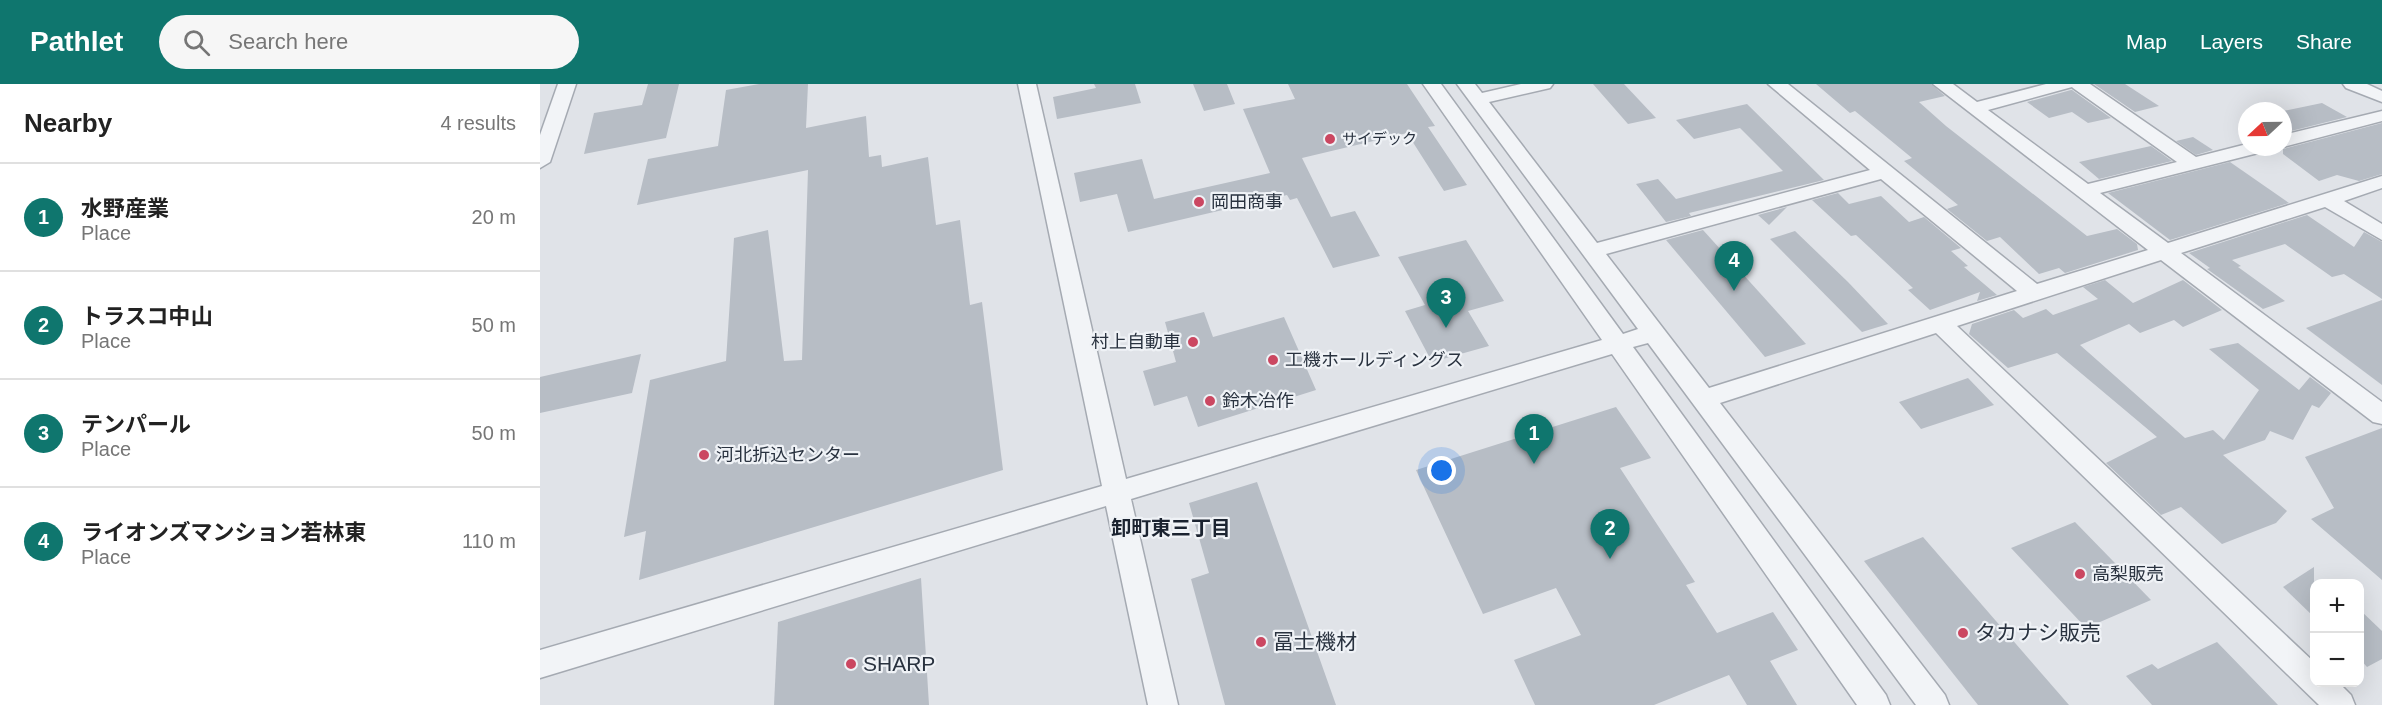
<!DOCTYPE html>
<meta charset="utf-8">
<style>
body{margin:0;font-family:Helvetica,"Noto Sans JP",sans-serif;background:#f6f6f6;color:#222}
.controls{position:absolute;right:18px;bottom:18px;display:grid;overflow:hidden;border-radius:12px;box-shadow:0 6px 24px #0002}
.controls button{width:54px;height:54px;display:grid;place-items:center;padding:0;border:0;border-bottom:2px solid #e0e0e0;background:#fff;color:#222;font:30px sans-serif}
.compass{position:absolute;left:1698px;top:18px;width:54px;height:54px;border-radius:50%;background:#fff;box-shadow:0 6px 24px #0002;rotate:248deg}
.you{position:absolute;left:902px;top:387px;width:21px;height:21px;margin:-15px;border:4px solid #fff;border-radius:50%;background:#1a73e8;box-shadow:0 0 0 9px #1a73e833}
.badge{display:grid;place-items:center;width:39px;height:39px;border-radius:50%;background:#0f766e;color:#fff;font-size:20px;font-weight:700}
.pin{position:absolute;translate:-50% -50px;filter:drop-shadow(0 2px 3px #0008)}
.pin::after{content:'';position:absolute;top:32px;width:21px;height:18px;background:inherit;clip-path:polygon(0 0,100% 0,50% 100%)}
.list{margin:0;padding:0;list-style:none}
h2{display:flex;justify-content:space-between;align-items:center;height:78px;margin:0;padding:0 24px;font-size:26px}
h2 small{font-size:20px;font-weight:400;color:#767676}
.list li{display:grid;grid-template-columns:39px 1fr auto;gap:18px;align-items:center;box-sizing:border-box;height:108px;padding:0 24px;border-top:2px solid #e0e0e0}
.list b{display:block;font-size:22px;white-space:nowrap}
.list p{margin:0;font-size:20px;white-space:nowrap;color:#767676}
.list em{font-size:20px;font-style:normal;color:#767676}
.icon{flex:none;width:33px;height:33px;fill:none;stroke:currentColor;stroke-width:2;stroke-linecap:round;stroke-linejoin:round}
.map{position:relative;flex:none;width:1842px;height:621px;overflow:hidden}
header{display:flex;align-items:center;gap:36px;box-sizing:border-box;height:84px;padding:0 30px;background:#0f766e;color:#fff}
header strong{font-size:28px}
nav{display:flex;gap:33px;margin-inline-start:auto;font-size:21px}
.search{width:420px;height:54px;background:#f6f6f6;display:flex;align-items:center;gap:15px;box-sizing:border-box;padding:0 21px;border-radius:33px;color:#767676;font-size:22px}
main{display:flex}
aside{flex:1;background:#fff}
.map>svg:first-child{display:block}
.building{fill:#b7bdc5}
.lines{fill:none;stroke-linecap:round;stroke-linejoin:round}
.minor-casing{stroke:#a5aab2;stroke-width:3}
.minor{fill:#f2f4f7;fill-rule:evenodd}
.poi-dot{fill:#cb4761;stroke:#eff2f6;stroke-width:2}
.labels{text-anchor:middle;stroke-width:4.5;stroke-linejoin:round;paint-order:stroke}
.far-poi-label{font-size:15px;fill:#29323f;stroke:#eff2f6;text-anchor:start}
.poi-label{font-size:18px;fill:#29323f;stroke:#eff2f6;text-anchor:start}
.neighbourhood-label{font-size:20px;font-weight:bold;fill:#1b2330;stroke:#eff2f6}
.near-poi-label{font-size:21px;fill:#29323f;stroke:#eff2f6;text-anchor:start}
</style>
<header>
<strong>Pathlet</strong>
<div class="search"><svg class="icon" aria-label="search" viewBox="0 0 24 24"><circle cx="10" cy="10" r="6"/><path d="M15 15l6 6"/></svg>Search here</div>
<nav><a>Map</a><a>Layers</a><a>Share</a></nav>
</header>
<main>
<aside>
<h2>Nearby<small>4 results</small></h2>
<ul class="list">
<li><span class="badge">1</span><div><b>水野産業</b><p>Place</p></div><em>20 m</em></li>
<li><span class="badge">2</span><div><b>トラスコ中山</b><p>Place</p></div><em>50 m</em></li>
<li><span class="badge">3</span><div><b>テンパール</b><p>Place</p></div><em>50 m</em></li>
<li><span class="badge">4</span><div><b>ライオンズマンション若林東</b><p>Place</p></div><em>110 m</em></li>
</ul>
</aside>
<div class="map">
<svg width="1842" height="621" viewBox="0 0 1842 621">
<rect width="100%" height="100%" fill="#e0e3e8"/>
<g class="building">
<polygon points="108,0 139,0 126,54 44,70 54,29 102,21"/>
<polygon points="219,0 268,0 266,44 326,32 329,73 341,71 342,83 388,73 396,141 420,136 430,221 442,218 463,386 99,496 106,447 84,453 110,296 186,277 194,154 228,146 244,277 262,276 268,86 97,121 108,75 178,62 186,6"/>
<polygon points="554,0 595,0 601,19 517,35 513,13 556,4"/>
<polygon points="653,0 687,0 695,20 664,27"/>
<polygon points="748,0 867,0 895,42 888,43 927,101 904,107 867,49 762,74 791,133 815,127 840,172 793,184 757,114 750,116 747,111 588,148 577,110 540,118 534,89 602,75 614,115 730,89 703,25 755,15"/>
<polygon points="1053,0 1084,0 1116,34 1088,40"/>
<polygon points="1276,0 1391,0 1405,12 1379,18 1406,42 1547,152 1577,145 1597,160 1598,166 1525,189 1519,184 1499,190 1460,153 1447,157 1407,125 1418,121 1364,77 1372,74 1315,27 1310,29"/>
<polygon points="1554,0 1585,0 1619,22 1595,28"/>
<polygon points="1531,6 1532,6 1571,34 1548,39 1532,28 1509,34 1487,18"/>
<polygon points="1782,19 1807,33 1743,49 1743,27"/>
<polygon points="1207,20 1284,96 1149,129 1151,132 1126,138 1096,100 1118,95 1136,115 1243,87 1200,44 1154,55 1136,36"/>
<polygon points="1842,39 1842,90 1819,97 1797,91 1779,97 1743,70 1743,65"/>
<polygon points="1653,53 1673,66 1656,71 1636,57"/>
<polygon points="1611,62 1632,77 1559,95 1539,78"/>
<polygon points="1690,78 1749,119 1630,156 1568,109"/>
<polygon points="1298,109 1309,120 1341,112 1369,138 1384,133 1421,164 1411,167 1428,182 1424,183 1457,211 1437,217 1440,208 1390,226 1368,206 1373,204 1329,163 1316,151 1311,152 1272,116"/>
<polygon points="1247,123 1229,141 1218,131"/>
<polygon points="1767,131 1814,163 1824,148 1842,158 1842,215 1804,190 1792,193 1745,160 1692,176 1701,182 1698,183 1745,217 1723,225 1667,185 1670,184 1649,169"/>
<polygon points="1163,146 1266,260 1225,273 1126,156"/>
<polygon points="1255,147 1308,198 1348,240 1322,248 1230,155"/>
<polygon points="926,156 964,217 928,227 949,262 892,278 865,227 885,221 858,173"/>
<polygon points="1565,196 1593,219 1643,196 1682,226 1643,243 1634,236 1600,249 1589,240 1540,261 1645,354 1673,346 1684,356 1719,306 1669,265 1698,259 1759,306 1770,293 1791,309 1779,324 1772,321 1753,356 1730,347 1725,356 1683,371 1747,427 1736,439 1682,460 1641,423 1621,431 1566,379 1617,353 1517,269 1468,284 1429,250 1432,240 1474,226 1483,234 1506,225 1513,231 1558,215 1543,203"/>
<polygon points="1842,216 1842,301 1766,244"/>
<polygon points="664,228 673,253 744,233 776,306 658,343 647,312 614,322 603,287 636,278 625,238"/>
<polygon points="101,270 92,309 0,329 0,293"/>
<polygon points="1428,294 1454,321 1381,345 1359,318"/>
<polygon points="1076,323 1111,374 1080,384 1155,498 1146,501 1177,549 1233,528 1258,566 1230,577 1257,621 1207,621 1189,591 1114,621 995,621 974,576 1041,551 1016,504 943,530 876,386"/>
<polygon points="1842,344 1842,496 1771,435 1794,424 1765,373"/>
<polygon points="717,398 796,621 685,621 651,495 669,489 649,419"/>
<polygon points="1535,438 1611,516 1546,544 1471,464"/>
<polygon points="1383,453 1529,621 1438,621 1324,477"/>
<polygon points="1774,483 1774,533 1743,503"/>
<polygon points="381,494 389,621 234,621 238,538"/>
<polygon points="1820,526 1842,547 1842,575 1827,583 1820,575"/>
<polygon points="1677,558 1738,621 1612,621 1586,592 1612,580 1618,585"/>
</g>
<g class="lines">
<defs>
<g id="minor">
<polygon points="18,0 36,0 10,78 0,84 0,51"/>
<path d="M478 0H496L586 395 1062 256 883 0H901L1083 250 1098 245 917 0H935L942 9 981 0H1013L1010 4 949 18 1057 159 1330 86 1228 0H1248L1497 200 1608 166 1393 0H1413L1437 18 1506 0H1550L1656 73 1707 60V63H1728L1726 67 1560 109 1628 159 1842 92V104L1804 117 1842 140V156L1785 123 1641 169 1842 318V340L1833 338 1621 176 1417 242 1774 578V598H1798L1811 611 1815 621H1779L1396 249 1180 319 1405 611 1409 621H1376L1108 259 1093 263 1346 611 1350 621H1317L1072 270 591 415 638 621H608L566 422 0 594V566L562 402ZM1532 3 1533 4 1637 78 1548 100 1448 26ZM1341 95 1477 207 1169 304 1066 170Z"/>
<polygon points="1803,0 1827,0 1842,7 1842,18 1806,4"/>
<polygon points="1842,27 1842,37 1743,63 1743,51"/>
</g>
</defs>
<use href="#minor" class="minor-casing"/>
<use href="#minor" class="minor"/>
</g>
<g class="poi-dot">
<circle cx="790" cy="55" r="6"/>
<circle cx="659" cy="118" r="6"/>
<circle cx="653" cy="258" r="6"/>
<circle cx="733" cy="276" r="6"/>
<circle cx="670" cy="317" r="6"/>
<circle cx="164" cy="371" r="6"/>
<circle cx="1540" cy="490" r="6"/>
<circle cx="1423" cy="549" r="6"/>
<circle cx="721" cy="558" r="6"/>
<circle cx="311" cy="580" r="6"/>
</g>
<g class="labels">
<g class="far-poi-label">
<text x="802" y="60">サイデック</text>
</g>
<g class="poi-label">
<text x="671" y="124">岡田商事</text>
<text x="641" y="264" text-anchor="end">村上自動車</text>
<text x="745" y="282">工機ホールディングス</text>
<text x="682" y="323">鈴木冶作</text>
<text x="176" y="377">河北折込センター</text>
<text x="1552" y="496">高梨販売</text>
</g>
<g class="neighbourhood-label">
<text x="631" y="451">卸町東三丁目</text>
</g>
<g class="near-poi-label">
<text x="1435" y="556">タカナシ販売</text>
<text x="733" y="565">冨士機材</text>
<text x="323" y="587">SHARP</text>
</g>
</g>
</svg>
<div class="controls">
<button>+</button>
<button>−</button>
</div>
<svg class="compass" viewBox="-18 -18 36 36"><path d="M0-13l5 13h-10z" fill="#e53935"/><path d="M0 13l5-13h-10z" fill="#767676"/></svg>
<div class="you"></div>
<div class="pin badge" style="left:994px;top:380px">1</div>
<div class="pin badge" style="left:1070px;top:475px">2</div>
<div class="pin badge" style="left:906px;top:244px">3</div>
<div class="pin badge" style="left:1194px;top:207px">4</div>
</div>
</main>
